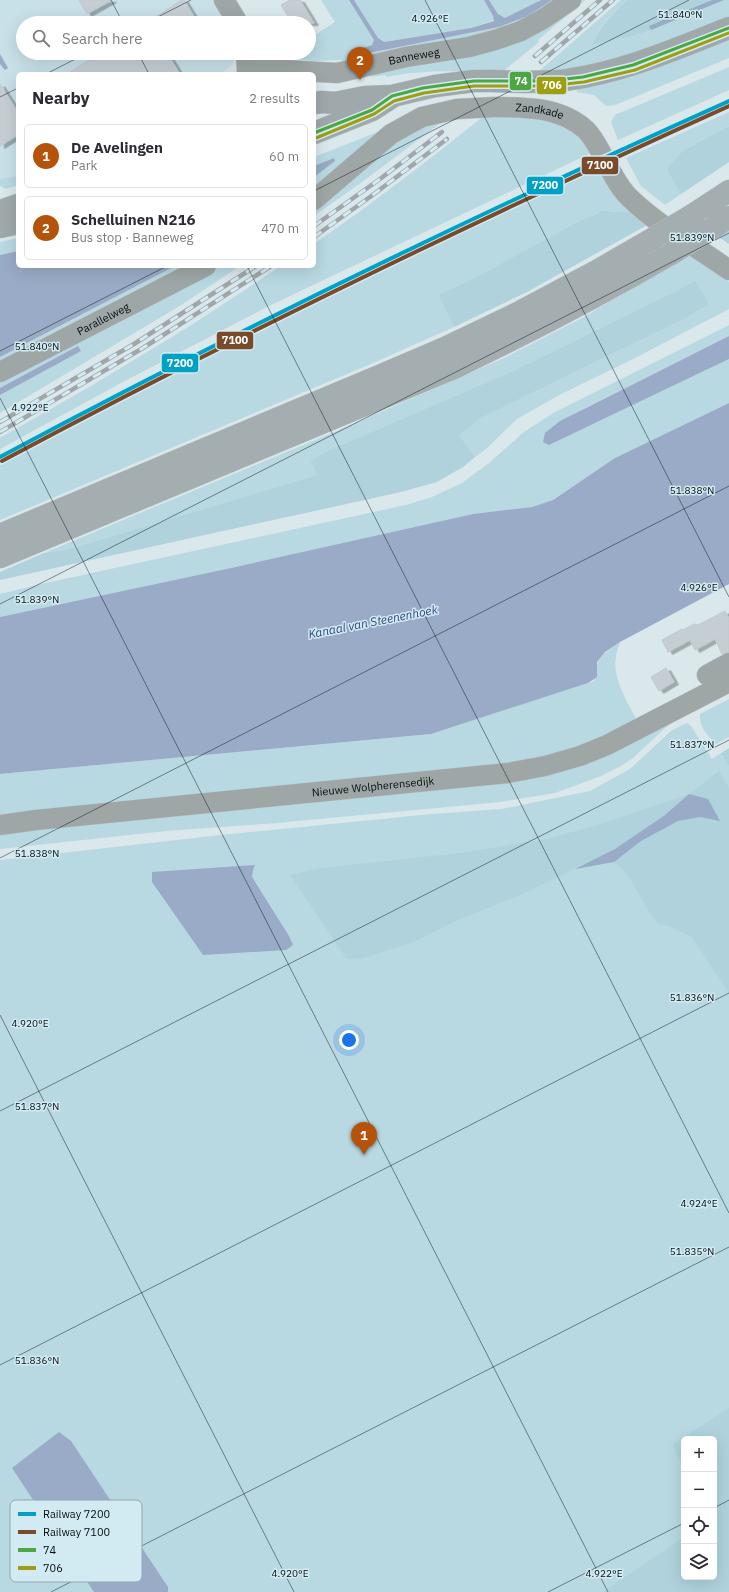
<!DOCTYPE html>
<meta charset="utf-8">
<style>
body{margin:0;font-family:"IBM Plex Sans",sans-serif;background:#f7f7f7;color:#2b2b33}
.controls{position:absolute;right:12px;bottom:12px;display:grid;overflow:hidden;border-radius:6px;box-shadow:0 4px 16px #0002}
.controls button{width:36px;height:36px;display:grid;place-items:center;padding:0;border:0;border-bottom:1px solid #e1e1e2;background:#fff;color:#2b2b33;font:20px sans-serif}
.you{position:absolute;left:349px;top:1040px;width:14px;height:14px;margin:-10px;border:3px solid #fff;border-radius:50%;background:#1a73e8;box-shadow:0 0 0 6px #1a73e833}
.badge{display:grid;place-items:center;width:26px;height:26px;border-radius:50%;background:#b45309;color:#fff;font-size:13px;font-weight:700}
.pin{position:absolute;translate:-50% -33px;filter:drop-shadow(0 1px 2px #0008)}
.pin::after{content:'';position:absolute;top:21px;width:14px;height:12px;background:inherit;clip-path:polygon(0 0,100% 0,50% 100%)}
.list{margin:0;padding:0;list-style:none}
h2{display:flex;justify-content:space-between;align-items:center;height:52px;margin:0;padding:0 16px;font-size:17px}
h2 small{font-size:13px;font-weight:400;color:#7c7c81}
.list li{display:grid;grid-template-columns:26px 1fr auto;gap:12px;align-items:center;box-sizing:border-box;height:64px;margin:0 8px 8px;padding:0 8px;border:1px solid #e1e1e2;border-radius:6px}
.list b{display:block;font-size:15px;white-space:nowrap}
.list p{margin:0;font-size:13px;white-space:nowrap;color:#7c7c81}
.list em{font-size:13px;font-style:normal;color:#7c7c81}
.icon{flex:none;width:22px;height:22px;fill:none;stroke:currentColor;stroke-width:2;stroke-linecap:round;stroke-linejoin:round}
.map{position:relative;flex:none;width:729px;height:1592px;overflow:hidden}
.search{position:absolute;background:#fff;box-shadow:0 4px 16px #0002;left:16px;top:16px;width:300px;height:44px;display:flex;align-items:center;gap:10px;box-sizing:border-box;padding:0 14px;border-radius:22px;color:#7c7c81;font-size:15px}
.panel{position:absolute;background:#fff;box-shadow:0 4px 16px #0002;left:16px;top:72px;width:300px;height:196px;border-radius:6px}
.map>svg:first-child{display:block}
.built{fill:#c8e0e8}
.green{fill:#b8d8e2;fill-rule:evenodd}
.forest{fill:#afd2dd}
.water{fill:#99abc6}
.building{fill:#c5cfd3;stroke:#bfc9cd;filter:url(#shadow)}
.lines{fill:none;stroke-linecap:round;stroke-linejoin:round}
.minor-casing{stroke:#bac3c6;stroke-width:21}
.major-casing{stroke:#bac3c6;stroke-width:23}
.highway-casing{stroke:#bac3c6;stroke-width:23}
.minor{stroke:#9ea6a6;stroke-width:20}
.major{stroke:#9fa8aa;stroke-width:22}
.highway{stroke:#a4adb0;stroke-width:22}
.rail-casing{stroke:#9fa7aa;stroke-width:4.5}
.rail{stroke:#d2ebf3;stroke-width:3;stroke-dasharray:9;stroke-linecap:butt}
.minor-bridge-casing{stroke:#bac3c6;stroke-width:21;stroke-linecap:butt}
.major-bridge-casing{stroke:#bac3c6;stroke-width:23;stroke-linecap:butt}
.highway-bridge-casing{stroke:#bac3c6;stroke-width:23;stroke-linecap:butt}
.minor-bridge{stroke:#9ea6a6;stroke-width:20}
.major-bridge{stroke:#9fa8aa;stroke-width:22}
.highway-bridge{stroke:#a4adb0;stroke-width:22}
.bus-1-casing{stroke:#d2ebf3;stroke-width:6}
.bus-2-casing{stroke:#d2ebf3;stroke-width:6}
.bus-1{stroke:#4ca743;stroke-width:3}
.bus-2{stroke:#9f9e12;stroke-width:3}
.rail-1-casing{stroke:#d2ebf3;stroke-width:7}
.rail-2-casing{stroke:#d2ebf3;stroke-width:7}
.rail-1{stroke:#00a1c4;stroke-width:4}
.rail-2{stroke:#7a4b2a;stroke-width:4}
.ticks{fill:none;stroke:#050d0f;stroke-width:1;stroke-opacity:0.45}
.labels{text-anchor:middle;stroke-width:3;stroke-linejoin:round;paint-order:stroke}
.street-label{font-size:11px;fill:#050d0f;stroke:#d2ebf3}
.water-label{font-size:12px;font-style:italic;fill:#2d4779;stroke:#d2ebf3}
.key{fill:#d2ebf3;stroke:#94a8af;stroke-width:1}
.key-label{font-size:11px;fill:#050d0f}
.ticks-label{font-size:10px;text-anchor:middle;fill:#050d0f;stroke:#d2ebf3;stroke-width:3;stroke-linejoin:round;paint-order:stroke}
.line-badge{stroke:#d2ebf3;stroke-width:1.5}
.badge-label{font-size:11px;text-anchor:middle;font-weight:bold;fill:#fff}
</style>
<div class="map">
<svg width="729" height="1592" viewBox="0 0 729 1592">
<defs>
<filter id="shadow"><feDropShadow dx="4.5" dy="2.5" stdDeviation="0" flood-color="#0004"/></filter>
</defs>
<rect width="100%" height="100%" fill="#dae7eb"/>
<polygon class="built" points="0,0 217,0 230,23 23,23 23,53 236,53 235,55 233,64 221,74 18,74 18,179 0,181"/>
<g class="green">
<polygon points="321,0 349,0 374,40 372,45 351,52 351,55 354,56 499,27 528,16 552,0 563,0 518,26 349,66 341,60 315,61 264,56 268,53 309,53 309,31 311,30 315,35 335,22"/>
<polygon points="354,0 484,0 494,18 494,20 471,28 384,42 378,38"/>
<polygon points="489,0 541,0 505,19 498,14"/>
<path d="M576 0H585L538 40 539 42 501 73C463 71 424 69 386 77V75L371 77 370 72 449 55Z"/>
<path d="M621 0H627C614 13 597 27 593 44L710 0H729V18L671 42 580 69 537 73Z"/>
<polygon points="729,36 729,58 615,105 606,106 594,95 577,92 577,88"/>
<polygon points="729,67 729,90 618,140 611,122 615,115"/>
<polygon points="729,112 729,126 684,150 668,172 681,194 665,205 641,186 626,158"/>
<path d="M485 115C516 117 551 114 577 133 583 138 588 146 593 152L269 306 119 384 0 449V438L91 386 190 326 281 266H314V244C373 203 429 160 485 115Z"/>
<polygon points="442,122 362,182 314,216 314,209 392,145 430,124"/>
<polygon points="388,128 314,190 314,157"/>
<polygon points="599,166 635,214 613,211 597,213 478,276 438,295 454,327 373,363 0,520 0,465 275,321"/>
<polygon points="18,176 18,185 6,189 0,186 0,179"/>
<polygon points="18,238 18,251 0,255 0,242"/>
<polygon points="689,254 729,282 729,309 633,359 559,395 517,419 486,449 475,457 459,435 473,425 479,419 688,317 707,305 692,282 678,290 513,371 327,451 310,461 317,475 69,549 44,553 337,431 502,359 584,317"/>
<polygon points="175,266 194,266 0,366 0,357"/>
<polygon points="218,266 240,266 178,307 0,413 0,379"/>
<polygon points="729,325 729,336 583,409 550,429 572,434 729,359 729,403 615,458 553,500 532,507 473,514 231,568 0,617 0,594 41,584 406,505 432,497 462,483 489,463 524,432 555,412"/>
<path d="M620 642C619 647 616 652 616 657 612 679 628 702 637 721L581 748 533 761 0 817V774L431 734 588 683 594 681C598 656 600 656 620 642Z"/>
<path d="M729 699V737L716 744C707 735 699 727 700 714Z"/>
<polygon points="678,718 665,728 633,758 621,766 601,776 555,793 500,802 277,823 166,831 0,849 0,833 509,781"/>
<path d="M687 723 691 726 712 759 721 753 723 756 729 753V1592H0V860L221 835 432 814 502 809 590 791 630 769 671 731ZM684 1439H714V1577H684Z"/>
</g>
<g class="forest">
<path d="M627 0H710L642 33 592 45C598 27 614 13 627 0Z"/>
<polygon points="729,126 729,162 681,194 668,172 668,168 684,150"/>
<polygon points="603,211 626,212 635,214 649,224 527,292 454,327 438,295 478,276 582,220"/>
<polygon points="729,229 729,244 717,236"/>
<polygon points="692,282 696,282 708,303 707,305 688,317 479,419 473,425 459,435 475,457 463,467 437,482 401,492 0,580 0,572 44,553 69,549 317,475 310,461 327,451 513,371 678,290"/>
<polygon points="729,748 729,765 721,753"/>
<path d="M719 771 729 788V993L692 937 669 926 659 924C641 906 636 878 614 862L641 841 678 821 700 817 690 794 665 815 615 849 529 891 456 921 414 942 363 958 347 959 290 875 322 868 460 853 547 839 601 824 689 794Z"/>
<polygon points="729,1408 729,1592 603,1592 684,1537 684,1577 714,1577 714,1517 717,1515 714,1510 714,1439 684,1439 684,1465 677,1455 673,1444"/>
</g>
<g class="water">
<polygon points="349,0 354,0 378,38 384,42 471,28 494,21 493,16 484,0 489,0 498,14 505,18 541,0 552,0 528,16 499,27 354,56 351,55 351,52 372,45 374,40"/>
<polygon points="712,0 724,0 651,30 649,26"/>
<polygon points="0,54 8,68 5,70 0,64"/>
<polygon points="334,158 335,161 314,177 314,166"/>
<polygon points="18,251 18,266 175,266 0,357 0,255"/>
<polygon points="729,336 729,359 549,445 543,442 545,433 560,421"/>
<polygon points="78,346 81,351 0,395 0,388"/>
<polygon points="729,403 729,584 620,642 605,652 597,662 597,677 588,683 431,734 0,774 0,617 231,568 473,514 532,507 553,500 615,458"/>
<polygon points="689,794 708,799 720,821 700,817 678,821 641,841 614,862 575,869 615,849 665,815"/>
<polygon points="255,865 253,870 252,877 289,936 293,945 286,950 203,955 152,882 152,872"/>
<polygon points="59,1432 71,1441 168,1587 168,1592 94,1592 12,1468"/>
</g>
<g class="building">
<polygon points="79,0 112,0 87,14"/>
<polygon points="182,0 184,0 198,23 146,23"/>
<polygon points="290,0 300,0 314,23 292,23 281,5"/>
<polygon points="100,53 167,53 180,74 67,74"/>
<polygon points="0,84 18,112 18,135 0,146"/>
<polygon points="725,611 729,619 729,652 722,654 715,639 695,650 690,640 668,652 662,640 682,629 683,630 694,624 698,625"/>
<polygon points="666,668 674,682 659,691 651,677"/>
</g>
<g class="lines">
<defs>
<g id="minor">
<polyline points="224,0 238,23"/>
<polyline points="246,53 247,71 248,74"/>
<path id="s1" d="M247 71 265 69 337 73 406 57 469 47 495 40 521 31 543 19 571 0"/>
<path id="s2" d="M494 107C527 107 561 107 586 130 593 137 598 147 603 156 611 171 619 189 633 201 662 228 697 247 729 270"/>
<polyline points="314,200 391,134 422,117 457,109"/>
<path id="s3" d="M0 372 206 266"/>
<polyline points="707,675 729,663"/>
<path id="s4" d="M0 825 36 820 508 773 545 766 580 756 607 745 729 682"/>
</g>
<g id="major">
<path d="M526 82C539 81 553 82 566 80 623 72 676 49 729 28"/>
<polyline points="314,103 322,102 335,103 365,97 392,96 435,86 474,81 492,81"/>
<polyline points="314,133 372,110 392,97"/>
<polyline points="0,211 18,205"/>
<polyline points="0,227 18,223"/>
</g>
<g id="highway">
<polyline points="694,214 729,191"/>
<polyline points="714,227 729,217"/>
<polyline points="0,535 377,377 447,347 518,313 595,272 654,238"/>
<path d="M0 557 456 367C531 331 602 294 674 252"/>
</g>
</defs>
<use href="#minor" class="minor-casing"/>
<use href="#major" class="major-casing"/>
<use href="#highway" class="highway-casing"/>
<use href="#minor" class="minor"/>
<use href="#major" class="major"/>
<use href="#highway" class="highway"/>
<defs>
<g id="rail">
<polyline points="535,56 600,0"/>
<polyline points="541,62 613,0"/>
<polyline points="314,226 380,179 442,132"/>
<polyline points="314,237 370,197 447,139"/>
<polyline points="0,422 134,344 256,266"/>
<polyline points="0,432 143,348 271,266"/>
</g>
</defs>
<use href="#rail" class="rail-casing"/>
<use href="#rail" class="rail"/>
<defs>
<polyline id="minor-bridge" points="457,109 494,107"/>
<polyline id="major-bridge" points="492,81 526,82"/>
<g id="highway-bridge">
<polyline points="654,238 694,214"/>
<polyline points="674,252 714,227"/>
</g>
</defs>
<use href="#minor-bridge" class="minor-bridge-casing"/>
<use href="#major-bridge" class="major-bridge-casing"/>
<use href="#highway-bridge" class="highway-bridge-casing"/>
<use href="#minor-bridge" class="minor-bridge"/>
<use href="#major-bridge" class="major-bridge"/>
<use href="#highway-bridge" class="highway-bridge"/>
<defs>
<polyline id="bus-1" points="314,133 372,110 392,96 423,88 474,81 548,81 583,77 633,65 729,28"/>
<polyline id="bus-2" points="316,138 374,114 394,101 424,93 474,86 548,86 584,82 635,70 729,33"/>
</defs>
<use href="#bus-1" class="bus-1-casing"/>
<use href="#bus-2" class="bus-2-casing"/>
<use href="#bus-1" class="bus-1"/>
<use href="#bus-2" class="bus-2"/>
<defs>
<path id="rail-1" d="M0 457C239 329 482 212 729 101"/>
<path id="rail-2" d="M2 461C240 334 483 217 729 106"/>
</defs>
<use href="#rail-1" class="rail-1-casing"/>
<use href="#rail-2" class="rail-2-casing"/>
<use href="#rail-1" class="rail-1"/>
<use href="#rail-2" class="rail-2"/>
</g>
<path class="ticks" d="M111 0 123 23M425 0 729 597M146 23 191 0M138 53 149 74M46 74 87 53M0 97 18 88M314 191 689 0M247 266 729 1213M0 351 167 266M0 398 608 1592M0 604 729 233M0 858 729 486M0 1015 294 1592M0 1111 729 740M0 1365 729 993M714 1508 729 1500M51 1592 729 1247M548 1592 684 1523"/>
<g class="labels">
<g class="street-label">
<text dy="4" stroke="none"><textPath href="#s1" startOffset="169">Banneweg</textPath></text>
<text dy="4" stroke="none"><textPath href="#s2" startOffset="46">Zandkade</textPath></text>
<text dy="4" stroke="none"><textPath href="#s3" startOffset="116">Parallelweg</textPath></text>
<text dy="4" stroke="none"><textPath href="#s4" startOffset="375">Nieuwe Wolpherensedijk</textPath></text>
</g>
<g class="water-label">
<text transform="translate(373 622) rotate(-11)" y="4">Kanaal van Steenenhoek</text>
</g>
</g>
<rect x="10" y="1500" width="132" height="82" rx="6" class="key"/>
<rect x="18" y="1512" width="18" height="4" fill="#00a1c4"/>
<rect x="18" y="1530" width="18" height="4" fill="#7a4b2a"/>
<rect x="18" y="1548" width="18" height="4" fill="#4ca743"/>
<rect x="18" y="1566" width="18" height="4" fill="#9f9e12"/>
<g class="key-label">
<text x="43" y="1518">Railway 7200</text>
<text x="43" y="1536">Railway 7100</text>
<text x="43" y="1554">74</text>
<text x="43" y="1572">706</text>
</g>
<g class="ticks-label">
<text x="680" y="18">51.840°N</text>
<text x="430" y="22">4.926°E</text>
<text x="692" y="241">51.839°N</text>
<text x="37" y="350">51.840°N</text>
<text x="30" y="411">4.922°E</text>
<text x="692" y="494">51.838°N</text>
<text x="699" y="591">4.926°E</text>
<text x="37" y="603">51.839°N</text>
<text x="692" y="748">51.837°N</text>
<text x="37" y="857">51.838°N</text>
<text x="692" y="1001">51.836°N</text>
<text x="30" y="1027">4.920°E</text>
<text x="37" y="1110">51.837°N</text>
<text x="699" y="1207">4.924°E</text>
<text x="692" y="1255">51.835°N</text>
<text x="37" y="1364">51.836°N</text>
<text x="290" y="1577">4.920°E</text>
<text x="604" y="1577">4.922°E</text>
</g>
<g class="line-badge">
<rect x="509" y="71" width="23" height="20" rx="4" fill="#4ca743"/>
<rect x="536" y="76" width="31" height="19" rx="4" fill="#9f9e12"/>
<rect x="581" y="156" width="38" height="19" rx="4" fill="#7a4b2a"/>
<rect x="526" y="176" width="38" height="19" rx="4" fill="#00a1c4"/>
<rect x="216" y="331" width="38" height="19" rx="4" fill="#7a4b2a"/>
<rect x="161" y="353" width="38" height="20" rx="4" fill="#00a1c4"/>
</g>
<g class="badge-label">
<text x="521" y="85">74</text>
<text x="552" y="89">706</text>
<text x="600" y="169">7100</text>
<text x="545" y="189">7200</text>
<text x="235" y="344">7100</text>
<text x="180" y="367">7200</text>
</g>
</svg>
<div class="controls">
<button>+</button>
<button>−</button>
<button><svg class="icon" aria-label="locate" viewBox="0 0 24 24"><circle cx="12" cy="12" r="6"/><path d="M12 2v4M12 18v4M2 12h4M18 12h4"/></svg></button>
<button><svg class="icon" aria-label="layers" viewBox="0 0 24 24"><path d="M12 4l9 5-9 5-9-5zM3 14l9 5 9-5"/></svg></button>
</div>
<div class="you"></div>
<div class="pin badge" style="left:364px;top:1155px">1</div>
<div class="pin badge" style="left:360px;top:80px">2</div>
<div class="search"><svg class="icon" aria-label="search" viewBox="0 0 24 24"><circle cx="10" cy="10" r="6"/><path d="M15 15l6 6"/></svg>Search here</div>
<section class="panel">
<h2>Nearby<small>2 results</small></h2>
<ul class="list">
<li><span class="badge">1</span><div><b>De Avelingen</b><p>Park</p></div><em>60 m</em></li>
<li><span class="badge">2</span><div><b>Schelluinen N216</b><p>Bus stop · Banneweg</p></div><em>470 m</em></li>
</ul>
</section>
</div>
